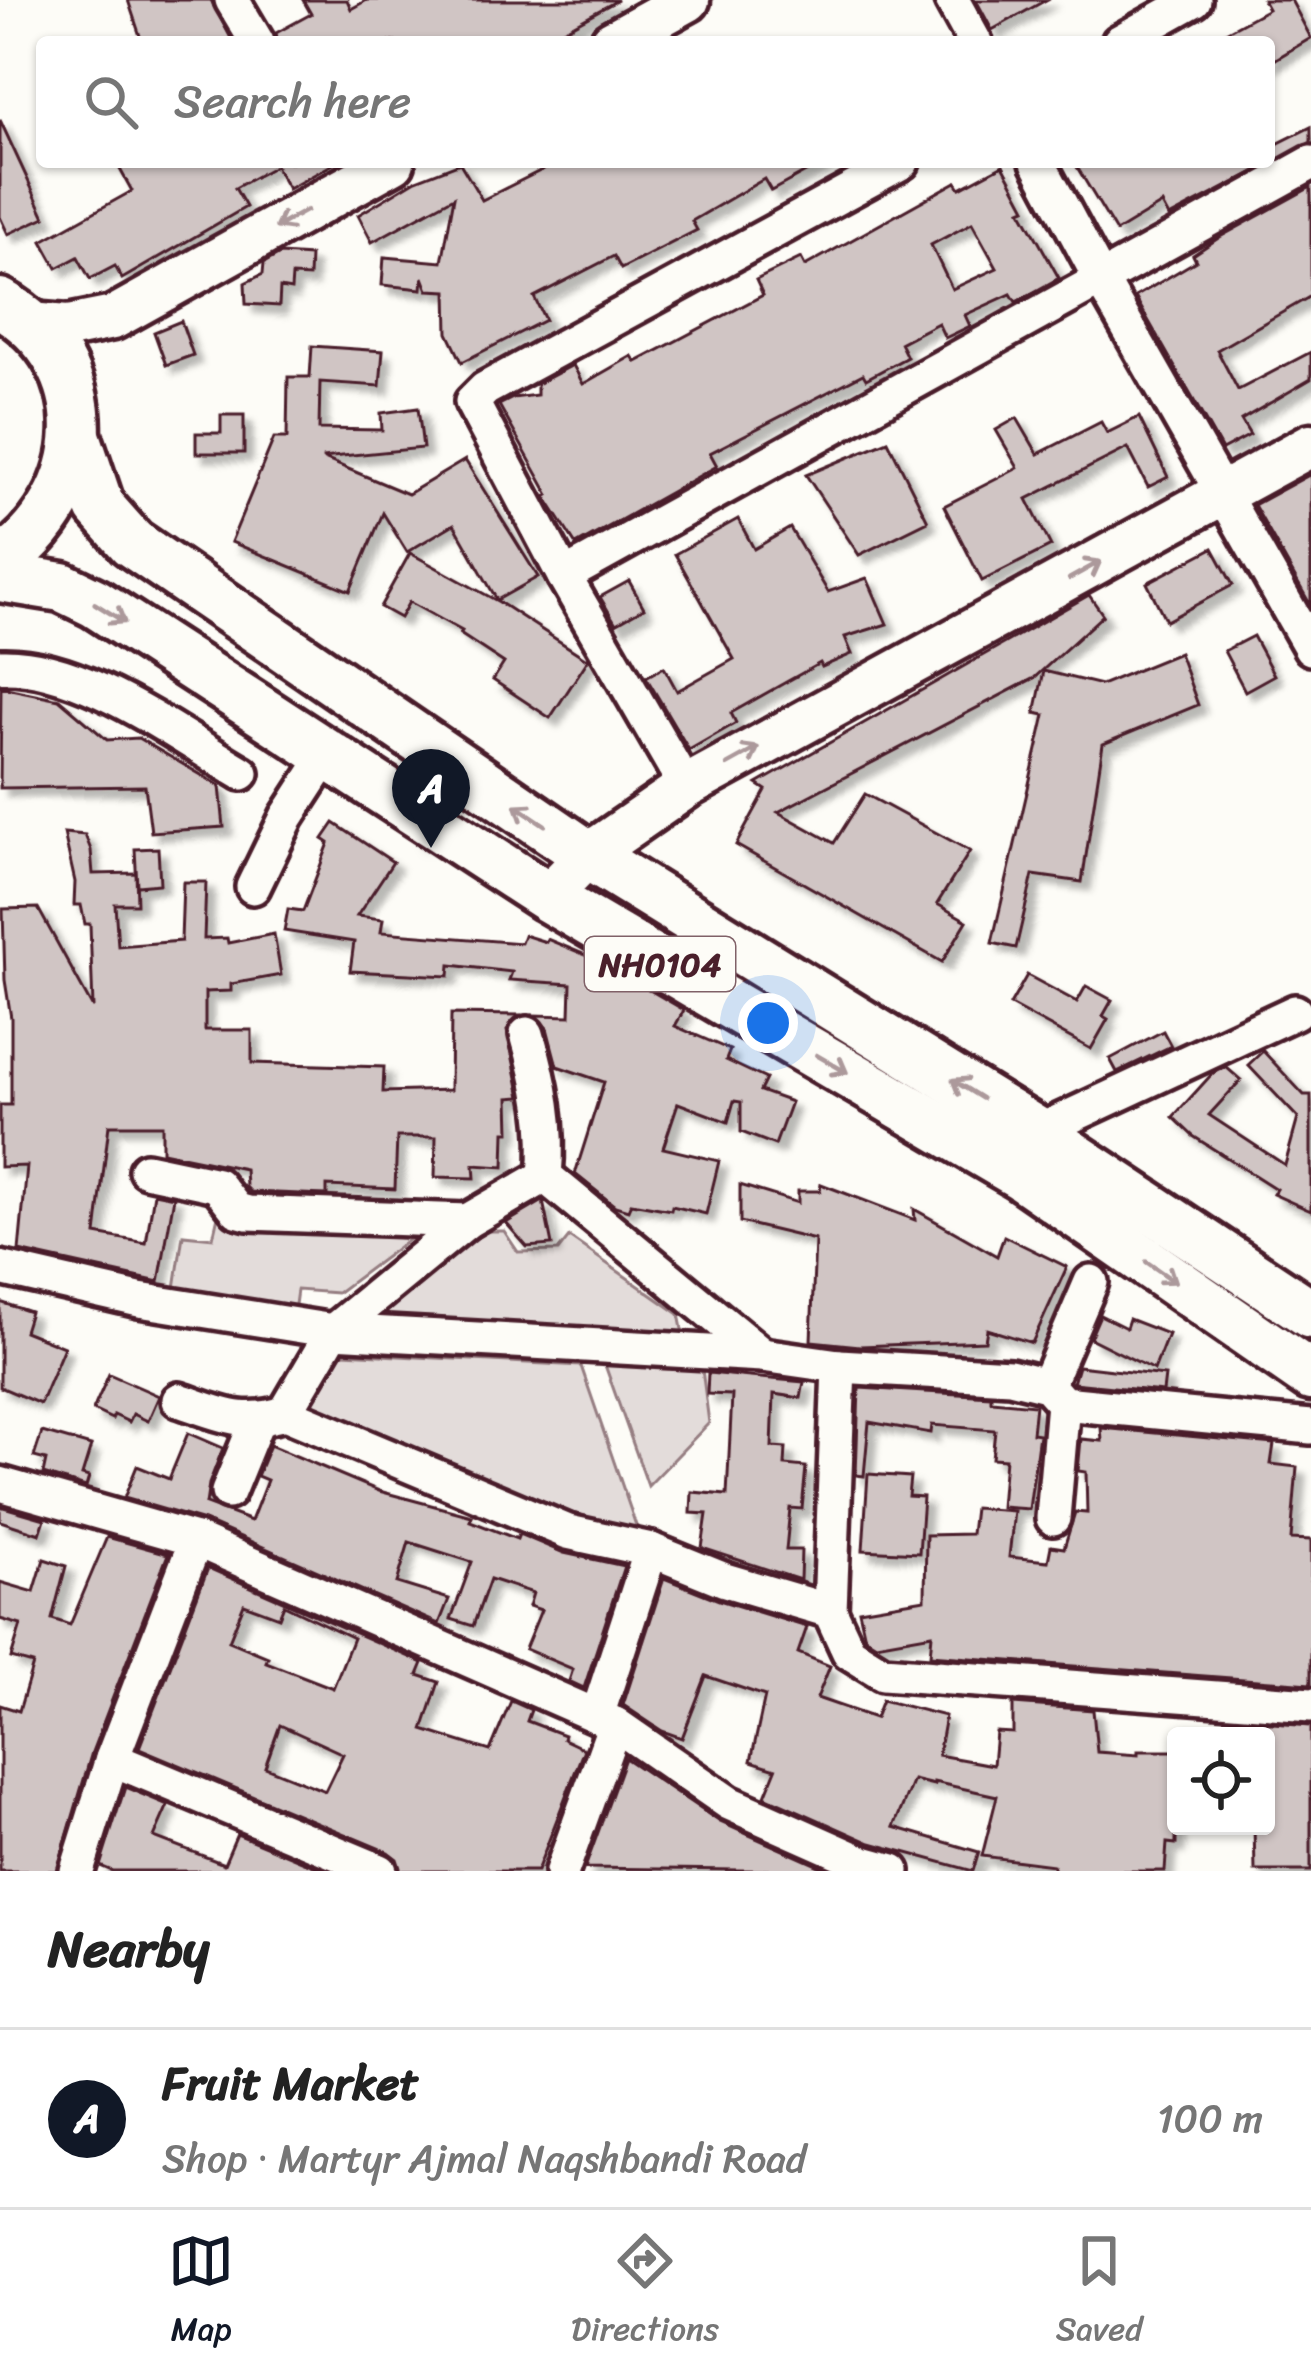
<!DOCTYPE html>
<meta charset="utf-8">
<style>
body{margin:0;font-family:Sriracha,sans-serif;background:#f6f6f6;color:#222}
.controls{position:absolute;right:36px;bottom:36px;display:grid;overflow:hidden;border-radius:12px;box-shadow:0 3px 9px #0004}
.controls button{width:108px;height:108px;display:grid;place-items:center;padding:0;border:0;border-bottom:3px solid #e0e0e0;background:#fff;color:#222;font:60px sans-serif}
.you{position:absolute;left:768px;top:1023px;width:42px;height:42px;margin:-30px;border:9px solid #fff;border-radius:50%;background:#1a73e8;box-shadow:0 0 0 18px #1a73e833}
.badge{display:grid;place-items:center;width:78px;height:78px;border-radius:50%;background:#111827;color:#fff;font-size:39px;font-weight:700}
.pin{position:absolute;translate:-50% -99px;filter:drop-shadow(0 3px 6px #0008)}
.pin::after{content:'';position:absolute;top:63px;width:42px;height:36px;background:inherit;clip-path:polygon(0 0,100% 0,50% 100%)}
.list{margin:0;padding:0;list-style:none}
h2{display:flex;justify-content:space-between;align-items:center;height:156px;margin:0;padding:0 48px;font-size:51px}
h2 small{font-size:39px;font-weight:400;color:#767676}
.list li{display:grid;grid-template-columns:78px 1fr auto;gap:36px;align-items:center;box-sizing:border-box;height:180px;padding:0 48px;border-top:3px solid #e0e0e0}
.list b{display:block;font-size:45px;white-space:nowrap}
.list p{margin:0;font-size:39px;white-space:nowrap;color:#767676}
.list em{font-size:39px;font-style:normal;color:#767676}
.icon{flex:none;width:66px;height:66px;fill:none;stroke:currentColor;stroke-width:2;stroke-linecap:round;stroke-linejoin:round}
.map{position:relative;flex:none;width:1311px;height:1871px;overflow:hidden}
.search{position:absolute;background:#fff;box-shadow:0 3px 9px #0004;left:36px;right:36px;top:36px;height:132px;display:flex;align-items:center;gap:30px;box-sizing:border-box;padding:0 42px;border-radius:12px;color:#767676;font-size:45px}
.sheet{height:336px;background:#fff}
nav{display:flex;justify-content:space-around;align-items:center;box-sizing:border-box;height:168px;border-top:3px solid #e0e0e0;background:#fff;font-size:33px;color:#767676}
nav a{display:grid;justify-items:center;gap:6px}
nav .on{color:#111827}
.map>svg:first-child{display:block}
.green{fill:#e3dcda;stroke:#967e82;stroke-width:3}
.building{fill:#d0c5c4;stroke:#4a1f2b;stroke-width:3;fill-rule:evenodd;filter:url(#shadow)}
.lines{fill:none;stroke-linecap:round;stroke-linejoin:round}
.minor-casing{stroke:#4a1f2b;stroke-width:42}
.major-casing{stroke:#4a1f2b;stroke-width:51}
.highway-casing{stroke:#4a1f2b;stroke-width:57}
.minor{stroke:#fdfcf7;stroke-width:33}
.major{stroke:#fdfcf7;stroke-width:42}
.highway{stroke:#fdfcf7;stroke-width:48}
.oneway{stroke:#ac999b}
.labels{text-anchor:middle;stroke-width:9;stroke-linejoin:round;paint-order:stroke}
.shield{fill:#fdfcf7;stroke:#806168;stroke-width:3}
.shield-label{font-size:33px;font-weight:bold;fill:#4a1f2b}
</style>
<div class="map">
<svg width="1311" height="1871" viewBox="0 0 1311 1871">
<defs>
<filter id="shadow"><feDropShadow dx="8" dy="8" stdDeviation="3" flood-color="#0004"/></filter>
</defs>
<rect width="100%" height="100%" fill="#fdfcf7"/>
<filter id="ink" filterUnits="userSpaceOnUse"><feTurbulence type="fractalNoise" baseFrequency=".00833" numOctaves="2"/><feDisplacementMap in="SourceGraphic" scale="24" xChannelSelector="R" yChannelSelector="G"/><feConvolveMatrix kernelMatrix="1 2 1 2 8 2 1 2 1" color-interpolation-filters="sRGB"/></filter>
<g filter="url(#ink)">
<g class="green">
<polygon points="218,1216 424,1228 337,1293 297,1290 294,1312 174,1295 183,1235 213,1238"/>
<polygon points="466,1231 504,1231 518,1252 558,1251 569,1237 679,1314 684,1339 348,1320"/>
<polygon points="324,1352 581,1366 641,1540 293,1404"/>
<polygon points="605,1365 702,1369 709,1423 648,1486"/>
</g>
<g class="building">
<polygon points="128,0 211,0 233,42 142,42"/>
<polygon points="303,0 347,0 351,9 367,0 618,0 541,42 278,42 276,33 311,14"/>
<polygon points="976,0 1046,0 992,30"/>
<polygon points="1263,0 1291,0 1311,38 1269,63 1269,42 1207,42 1268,9"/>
<polygon points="0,120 45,217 8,234 0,217"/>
<polygon points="1311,127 1311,142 1169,217 1162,204 1116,232 1074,162 1269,162 1269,148"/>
<polygon points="116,162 337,162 288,189 275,166 235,188 246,207 122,279 115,266 90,279 78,257 57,268 42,241 132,191"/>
<polygon points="558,162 824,162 771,191 764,179 692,221 697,230 621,269 614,256 534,297 545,320 462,362 448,333 447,291 428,290 423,277 422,289 382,285 384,257 442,262 454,197 372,242 358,215 416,180 460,163 482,200"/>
<path d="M1003 165 1026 208 1021 210 1059 278 1016 302 1011 294 965 315 970 326 945 338 938 323 900 343 907 357 866 379 863 374 710 453 717 466 576 545 549 503 546 497 549 495 499 405 513 398 537 395V384L573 365 583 384 632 356 636 362 763 295 756 280 801 258 805 266 956 182 960 188ZM972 223 997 268 952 289 931 245Z"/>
<polygon points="1311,187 1311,296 1217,350 1238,390 1311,352 1311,379 1241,420 1250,435 1222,450 1135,297 1196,261 1193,255 1220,237"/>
<polygon points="280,254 310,256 309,277 292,276 291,290 280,288 279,306 246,304 245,283 263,274 264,263"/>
<polygon points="181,321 193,355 166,365 154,332"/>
<polygon points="312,346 383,351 380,386 320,382 319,429 382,430 381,413 418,408 423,448 322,458 408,494 465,460 538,577 497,600 454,524 407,552 383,513 350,591 231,542 274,438 287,438 288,377 310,377"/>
<polygon points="221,415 244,415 244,453 196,453 196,433 221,433"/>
<polygon points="1139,417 1168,477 1148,487 1128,448 1027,499 1051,546 982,581 944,506 1018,468 996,430 1017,418 1038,454 1101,422 1107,433"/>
<polygon points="888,441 928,521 859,555 806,475"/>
<polygon points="1311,474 1311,606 1254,505"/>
<polygon points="738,519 754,549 790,528 828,592 867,578 887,624 845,637 852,654 822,667 820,663 731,713 736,723 689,750 646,677 664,667 677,691 734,659 675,554"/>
<polygon points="1213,548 1233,585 1166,621 1147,583"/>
<polygon points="410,553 499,602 588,660 550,718 493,680 504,663 460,634 462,631 409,602 400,618 380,607"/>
<polygon points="629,581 644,608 616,624 600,597"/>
<polygon points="1089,595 1103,615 1034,678 778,812 834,843 865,794 970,851 937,904 967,921 942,962 736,845 766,790 757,784"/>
<polygon points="1253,636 1274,675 1245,691 1224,651"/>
<polygon points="1179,653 1198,705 1103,744 1082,882 1033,875 1016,948 992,943 1045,715 1035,713 1044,671 1101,685"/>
<polygon points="1,687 59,699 107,740 138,738 220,786 224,827 151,832 145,786 0,788"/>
<polygon points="334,823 393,862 357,916 383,919 381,932 521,943 524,935 546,942 547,939 598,960 684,1010 675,1026 730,1050 726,1060 766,1079 760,1091 791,1102 775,1145 741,1132 741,1102 734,1101 728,1122 678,1103 663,1148 719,1161 706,1214 672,1206 671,1210 631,1203 628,1210 615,1206 575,1174 604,1082 557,1066 547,1028 535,1015 570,1016 571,984 509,980 512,972 450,965 449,976 350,971 354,942 284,931 288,909 303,911 329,843 323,839"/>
<polygon points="64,833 85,835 91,850 93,874 136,873 137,904 115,904 118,946 181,941 183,882 206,882 204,939 227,938 228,943 274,934 281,975 231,984 231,991 205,992 205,1030 252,1030 252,1063 384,1067 383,1092 450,1090 451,1014 519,1015 507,1030 521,1097 509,1098 510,1132 505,1132 504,1167 474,1165 475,1178 435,1177 436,1137 397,1137 395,1189 327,1186 327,1195 251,1192 246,1187 245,1169 162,1152 162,1125 109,1125 96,1234 146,1243 154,1193 174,1197 159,1282 19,1251 27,1166 0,1167 0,1105 11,1105 11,1018 5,980 3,909 38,908 93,1008 90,924 85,924 81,905 74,905 75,882"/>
<polygon points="158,848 160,884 137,886 135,849"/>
<polygon points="1027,975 1077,1002 1086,986 1112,1000 1103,1016 1108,1019 1091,1049 1010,1005"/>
<polygon points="1163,1031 1171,1046 1117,1072 1110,1059"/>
<polygon points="1263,1051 1304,1095 1311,1095 1311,1211 1273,1194 1276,1189 1193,1136 1173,1117 1212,1074 1226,1067 1241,1080 1209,1115 1285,1165 1298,1118 1248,1065"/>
<polygon points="821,1184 915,1220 914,1209 997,1256 1004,1236 1067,1267 1032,1343 987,1329 985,1341 860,1346 811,1341 815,1240 740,1222 740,1185 798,1203 798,1191 820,1191"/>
<polygon points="543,1201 552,1245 527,1247 506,1223"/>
<polygon points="0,1302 30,1312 24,1331 64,1347 40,1404 0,1387"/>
<polygon points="1100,1315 1126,1328 1129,1319 1168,1334 1154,1370 1090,1338"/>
<polygon points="1078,1366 1165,1376 1163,1392 1073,1383"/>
<polygon points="708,1373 804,1382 801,1398 774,1394 772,1447 786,1448 785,1465 806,1467 802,1509 790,1508 786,1550 801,1550 800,1580 702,1548 707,1514 691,1513 692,1492 727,1495 732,1395 707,1394"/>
<polygon points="109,1374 159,1396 148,1421 133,1414 129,1422 114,1415 112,1419 93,1410"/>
<polygon points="859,1388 991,1396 991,1401 1035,1405 1032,1433 1039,1434 1029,1509 1001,1507 1005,1459 992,1458 995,1430 932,1425 931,1433 869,1422 864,1476 856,1475"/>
<polygon points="1101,1428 1274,1444 1271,1464 1297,1467 1291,1539 1311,1540 1311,1684 930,1655 932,1634 876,1644 865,1637 859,1610 925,1599 926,1535 971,1534 974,1508 1014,1511 1009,1557 1048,1561 1051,1546 1064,1548 1075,1512 1087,1513 1086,1472 1078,1471 1081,1439 1102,1441"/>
<polygon points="42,1432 91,1446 82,1475 89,1477 86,1487 43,1474 46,1460 34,1457"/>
<polygon points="188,1433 223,1448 209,1484 206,1504 251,1521 267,1480 257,1476 270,1445 379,1491 472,1516 470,1521 517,1539 519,1534 564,1553 624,1566 584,1688 569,1681 573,1669 525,1649 541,1610 529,1606 533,1593 490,1579 473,1626 451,1619 472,1562 409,1542 397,1583 449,1599 439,1624 204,1521 124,1498 137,1466 169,1479"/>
<polygon points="868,1474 910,1477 908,1496 923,1497 919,1553 863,1550"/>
<polygon points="0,1506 45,1519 40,1534 0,1521"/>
<polygon points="107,1537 168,1554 92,1752 57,1871 0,1871 0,1705 19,1711 33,1664 11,1658 21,1625 0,1619 0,1582 34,1592 44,1559 66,1566 52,1619 70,1625"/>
<path d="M208 1568 423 1663 418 1675 439 1682 423 1730 490 1751 511 1701 531 1710 527 1721 564 1735 563 1739 584 1749 537 1871H401L397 1859 388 1852 139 1748ZM244 1604 279 1617 284 1605 353 1638 333 1688 266 1662 268 1657 229 1641ZM280 1725 343 1754 325 1791 265 1767Z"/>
<polygon points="664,1578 719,1600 807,1627 798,1653 830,1666 817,1698 875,1718 882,1700 945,1716 938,1755 993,1765 996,1732 1013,1733 1013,1704 1093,1710 1097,1752 1138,1755 1138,1751 1176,1751 1176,1844 1167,1843 1165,1871 1053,1871 1053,1865 982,1856 997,1796 934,1782 934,1785 913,1780 894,1827 979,1852 973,1871 871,1843 765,1796 776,1769 751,1761 765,1696 706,1676 682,1738 662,1731 623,1705"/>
<polygon points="1247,1721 1311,1726 1311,1871 1255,1871 1254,1826 1266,1826 1266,1736 1246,1736"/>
<polygon points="625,1758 720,1822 830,1871 585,1868"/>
<polygon points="125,1787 168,1805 154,1837 224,1864 237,1834 326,1871 112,1871 100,1866"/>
</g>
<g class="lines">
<defs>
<g id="minor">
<polyline points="232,0 257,42"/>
<polyline points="952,0 975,42"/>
<polyline points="1119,42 1194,0"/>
<polyline points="1038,162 1101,280 1311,648"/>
<polyline points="564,576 1311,163"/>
<path d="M0 666C82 663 173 733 242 773"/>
<polyline points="686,787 564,576 472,402 485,389 902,162"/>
<polyline points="253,887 287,817 329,752"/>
<path d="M527 1034C541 1082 550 1127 545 1176"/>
<polyline points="1037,1132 1295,1012"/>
<polyline points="146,1170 217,1185 237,1210 248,1213 467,1221"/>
<polyline points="545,1176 762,1355"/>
<polyline points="0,1268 139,1300 333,1331 762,1355 839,1366 1010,1376 1047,1385 1063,1403 1311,1427"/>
<polyline points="1047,1385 1091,1282"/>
<path d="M179 1400C221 1414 241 1426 285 1413L568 1532 651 1550 725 1580 830 1611 849 1652 883 1673 1311 1705"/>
<polyline points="285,1413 333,1331 467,1221 545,1176"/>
<polyline points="0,1484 196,1540 615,1724 729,1803 864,1863 893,1871"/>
<polyline points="228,1492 257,1421"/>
<polyline points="1053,1518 1063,1403"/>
<polyline points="830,1611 839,1366"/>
<polyline points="597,1716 651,1550"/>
<polyline points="112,1759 380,1871"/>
<polyline points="77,1871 112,1759 196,1540"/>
<polyline points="562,1871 615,1724"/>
</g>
<g id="major">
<polyline points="612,42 688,0"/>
<polyline points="29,324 68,327 113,318 393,162"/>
<polyline points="547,897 588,855 686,787 1311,445"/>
</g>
<g id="highway">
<path d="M0 303C107 364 95 498 0 563"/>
<polyline points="76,436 100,507 132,543 588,855 1037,1132 1311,1314"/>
<polyline points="0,577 62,587 95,603 547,897 1021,1175 1311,1376"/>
</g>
</defs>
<use href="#minor" class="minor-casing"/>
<use href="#major" class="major-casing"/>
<use href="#highway" class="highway-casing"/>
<use href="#minor" class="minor"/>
<use href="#major" class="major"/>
<use href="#highway" class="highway"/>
</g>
<defs><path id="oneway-shaft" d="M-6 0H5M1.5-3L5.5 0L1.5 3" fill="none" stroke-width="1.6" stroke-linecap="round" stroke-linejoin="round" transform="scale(3)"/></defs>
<g class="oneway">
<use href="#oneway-shaft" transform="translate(291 219) rotate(151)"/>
<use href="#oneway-shaft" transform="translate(1085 570) rotate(-29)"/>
<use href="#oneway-shaft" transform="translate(110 613) rotate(32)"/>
<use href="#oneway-shaft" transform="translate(743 756) rotate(-29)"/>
<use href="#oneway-shaft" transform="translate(530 815) rotate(-146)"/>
<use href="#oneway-shaft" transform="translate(832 1064) rotate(30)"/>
<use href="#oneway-shaft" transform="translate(967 1089) rotate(-148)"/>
<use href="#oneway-shaft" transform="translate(1161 1272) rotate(35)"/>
</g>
</g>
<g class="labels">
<rect class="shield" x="585" y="937" width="150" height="54" rx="9"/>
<g class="shield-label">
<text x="660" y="976">NH0104</text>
</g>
</g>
</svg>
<div class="controls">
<button><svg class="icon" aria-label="locate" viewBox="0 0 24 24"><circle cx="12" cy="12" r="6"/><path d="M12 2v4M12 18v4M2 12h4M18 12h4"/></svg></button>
</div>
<div class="you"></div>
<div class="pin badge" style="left:431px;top:848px">A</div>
<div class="search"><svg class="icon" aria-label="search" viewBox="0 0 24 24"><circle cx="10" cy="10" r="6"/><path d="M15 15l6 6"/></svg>Search here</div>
</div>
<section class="sheet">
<h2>Nearby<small></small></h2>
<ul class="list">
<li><span class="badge">A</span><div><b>Fruit Market</b><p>Shop · Martyr Ajmal Naqshbandi Road</p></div><em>100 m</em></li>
</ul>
</section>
<nav>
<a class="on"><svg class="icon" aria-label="map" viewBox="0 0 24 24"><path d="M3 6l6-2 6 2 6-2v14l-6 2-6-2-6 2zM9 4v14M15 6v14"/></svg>Map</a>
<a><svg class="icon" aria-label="directions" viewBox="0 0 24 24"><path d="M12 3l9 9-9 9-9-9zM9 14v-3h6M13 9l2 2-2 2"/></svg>Directions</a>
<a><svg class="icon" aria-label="saved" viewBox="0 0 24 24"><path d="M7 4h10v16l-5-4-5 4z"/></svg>Saved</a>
</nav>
